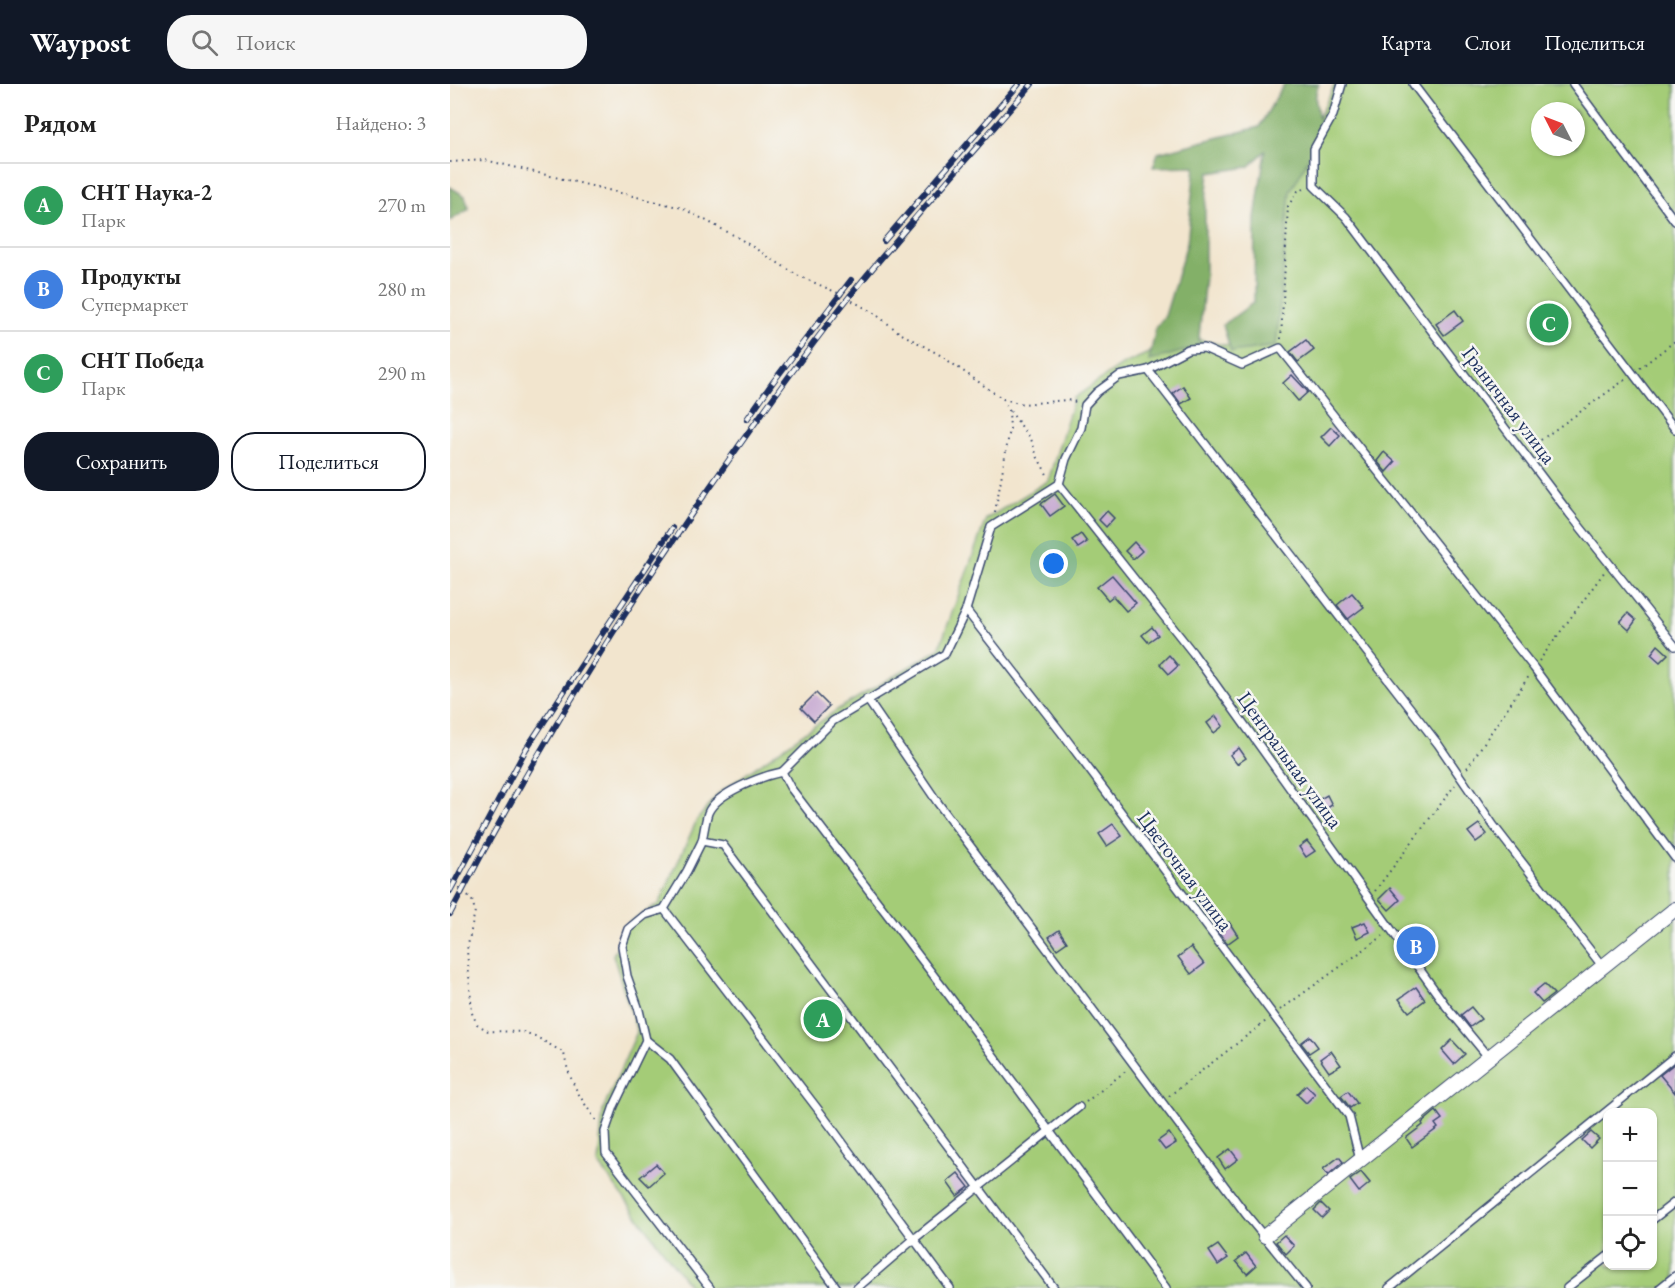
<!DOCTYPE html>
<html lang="ru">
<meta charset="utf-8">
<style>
body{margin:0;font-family:"EB Garamond",serif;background:#f6f6f6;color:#222}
.controls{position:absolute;right:18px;bottom:18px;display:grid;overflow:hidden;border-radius:12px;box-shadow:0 2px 4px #0004}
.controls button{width:54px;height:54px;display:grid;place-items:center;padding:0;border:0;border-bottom:2px solid #e0e0e0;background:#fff;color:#222;font:30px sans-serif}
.compass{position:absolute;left:1081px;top:18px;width:54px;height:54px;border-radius:50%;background:#fff;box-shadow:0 2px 4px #0004;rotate:312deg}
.you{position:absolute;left:604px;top:480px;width:21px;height:21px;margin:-15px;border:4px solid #fff;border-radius:50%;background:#1a73e8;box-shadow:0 0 0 9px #1a73e833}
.badge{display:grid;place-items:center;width:39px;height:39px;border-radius:50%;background:#111827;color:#fff;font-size:20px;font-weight:700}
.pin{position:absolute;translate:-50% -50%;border:3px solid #fff;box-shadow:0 2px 6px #0006}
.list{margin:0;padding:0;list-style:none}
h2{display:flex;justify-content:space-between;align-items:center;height:78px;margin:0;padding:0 24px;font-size:26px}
h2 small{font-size:20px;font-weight:400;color:#767676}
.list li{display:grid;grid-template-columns:39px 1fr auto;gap:18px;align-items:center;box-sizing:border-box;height:84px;padding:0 24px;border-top:2px solid #e0e0e0}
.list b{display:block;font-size:22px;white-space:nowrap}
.list p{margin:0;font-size:20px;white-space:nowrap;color:#767676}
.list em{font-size:20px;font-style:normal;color:#767676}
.actions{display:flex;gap:12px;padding:18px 24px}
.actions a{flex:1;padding:14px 0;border:2px solid #111827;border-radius:24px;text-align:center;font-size:21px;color:#111827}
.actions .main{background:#111827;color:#fff}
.icon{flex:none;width:33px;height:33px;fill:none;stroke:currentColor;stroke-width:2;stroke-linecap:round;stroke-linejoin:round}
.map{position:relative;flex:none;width:1225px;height:1204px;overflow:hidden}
header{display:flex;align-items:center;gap:36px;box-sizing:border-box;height:84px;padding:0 30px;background:#111827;color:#fff}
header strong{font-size:28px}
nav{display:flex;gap:33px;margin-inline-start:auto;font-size:21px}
.search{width:420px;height:54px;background:#f6f6f6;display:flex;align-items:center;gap:15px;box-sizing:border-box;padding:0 21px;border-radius:24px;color:#767676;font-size:22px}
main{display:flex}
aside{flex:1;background:#fff}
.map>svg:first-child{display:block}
.green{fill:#a4cc77;stroke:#607e6a;stroke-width:1.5;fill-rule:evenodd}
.forest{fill:#83b068;stroke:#4f7063;stroke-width:1.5}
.building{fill:#c9add3}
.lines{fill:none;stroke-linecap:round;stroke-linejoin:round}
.lane-casing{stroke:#3b4a6f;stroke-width:10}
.street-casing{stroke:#3b4a6f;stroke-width:16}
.path{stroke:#3b4a6f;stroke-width:2;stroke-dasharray:1.5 4.5;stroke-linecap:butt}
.lane{stroke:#fff;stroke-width:7}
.street{stroke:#fff;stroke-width:14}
.rail-casing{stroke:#1b2f5e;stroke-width:6}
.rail{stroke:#f6f6f2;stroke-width:4;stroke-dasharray:11;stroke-linecap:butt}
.labels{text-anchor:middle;stroke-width:5;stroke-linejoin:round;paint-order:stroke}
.street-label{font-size:21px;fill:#1b2f5e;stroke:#f6f6f2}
</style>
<header>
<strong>Waypost</strong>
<div class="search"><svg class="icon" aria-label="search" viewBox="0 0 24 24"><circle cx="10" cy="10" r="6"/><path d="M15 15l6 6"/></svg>Поиск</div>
<nav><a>Карта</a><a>Слои</a><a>Поделиться</a></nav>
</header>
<main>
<aside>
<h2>Рядом<small>Найдено: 3</small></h2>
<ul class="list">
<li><span class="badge" style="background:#2e9e5b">A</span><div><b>СНТ Наука-2</b><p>Парк</p></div><em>270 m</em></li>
<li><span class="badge" style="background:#3f7fe0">B</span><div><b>Продукты</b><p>Супермаркет</p></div><em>280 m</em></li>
<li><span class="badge" style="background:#2e9e5b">C</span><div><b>СНТ Победа</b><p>Парк</p></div><em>290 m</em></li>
</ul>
<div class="actions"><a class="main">Сохранить</a><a>Поделиться</a></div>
</aside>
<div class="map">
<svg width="1225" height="1204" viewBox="0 0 1225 1204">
<rect width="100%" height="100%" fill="#f6f6f2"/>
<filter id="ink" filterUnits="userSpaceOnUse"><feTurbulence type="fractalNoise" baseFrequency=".0167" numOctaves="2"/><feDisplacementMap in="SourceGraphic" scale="12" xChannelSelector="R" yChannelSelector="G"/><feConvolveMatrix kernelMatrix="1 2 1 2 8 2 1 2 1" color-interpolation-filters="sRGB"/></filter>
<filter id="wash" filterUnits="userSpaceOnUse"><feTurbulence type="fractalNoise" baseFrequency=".008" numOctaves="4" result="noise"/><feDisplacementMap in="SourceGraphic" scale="24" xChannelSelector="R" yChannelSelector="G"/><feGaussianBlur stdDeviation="1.35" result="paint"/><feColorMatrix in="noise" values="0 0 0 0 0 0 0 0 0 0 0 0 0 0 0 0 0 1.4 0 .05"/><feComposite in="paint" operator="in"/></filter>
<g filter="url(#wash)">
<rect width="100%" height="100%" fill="#f2e5ce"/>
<path class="green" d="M885 0H1225V1204H241L148 1079 153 1026 187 948 163 871 178 839 209 820 247 736 269 709 387 626 489 565 536 435 598 397 624 314 672 281 734 253 774 261 817 257 837 100ZM1090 27H1126V63H1090ZM1158 1028H1202V1182H1158Z"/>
<g class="forest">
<path d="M834 0H869C861 17 870 25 869 42 869 57 849 94 840 107L826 262 781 268 773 241 804 218 805 134 815 67 799 83 759 89 755 125V192L748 263 699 277 706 243 715 232 737 159 745 82 703 83 708 69 809 43Z"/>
<polygon points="0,103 15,112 19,125 0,137"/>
</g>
<g id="blocks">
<g class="building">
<polygon points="1005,226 1013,237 994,251 986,240"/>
<polygon points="856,256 864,266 848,278 840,268"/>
<polygon points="842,291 858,308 848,317 833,299"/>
<polygon points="733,302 741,314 731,320 723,309"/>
<polygon points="881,343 890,351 880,362 871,353"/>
<polygon points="934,368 945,378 936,388 927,377"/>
<polygon points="605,410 614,422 600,432 591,420"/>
<polygon points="657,427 664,434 656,443 649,436"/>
<polygon points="631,450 637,458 628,464 622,456"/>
<polygon points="684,458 692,467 683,475 675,467"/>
<polygon points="662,491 686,519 676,527 663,512 658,516 647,503"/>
<polygon points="902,509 914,523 898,535 887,521"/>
<polygon points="1178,529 1186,536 1179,546 1170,538"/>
<polygon points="702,543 708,551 698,558 692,551"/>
<polygon points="1208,561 1218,570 1210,578 1201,570"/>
<polygon points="719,571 728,582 719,590 710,580"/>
<polygon points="366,609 379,622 364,637 351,624"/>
<polygon points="766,632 773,642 764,649 757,639"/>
<polygon points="789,664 796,674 787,680 780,671"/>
<polygon points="877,711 882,721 871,728 865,718"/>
<polygon points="663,740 672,752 657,762 649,750"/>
<polygon points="1029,740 1037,750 1026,758 1018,748"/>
<polygon points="857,757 865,767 856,773 849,763"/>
<polygon points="940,804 950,816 939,826 929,815"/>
<polygon points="779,838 788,852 777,860 767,846"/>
<polygon points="915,838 920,848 907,854 902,843"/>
<polygon points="609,846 617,858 607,865 599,853"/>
<polygon points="741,863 754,880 741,890 728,873"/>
<polygon points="1094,900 1104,910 1092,919 1083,909"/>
<polygon points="966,903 975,916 959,928 949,915"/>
<polygon points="1021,923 1031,935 1020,943 1011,931"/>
<polygon points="860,952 868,963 859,969 851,959"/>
<polygon points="1002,956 1015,970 1004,980 992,966"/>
<polygon points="881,967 891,981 879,988 870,975"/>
<polygon points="1225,979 1225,1009 1210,991"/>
<polygon points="856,1001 865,1010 856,1019 847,1010"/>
<polygon points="898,1007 907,1019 900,1024 891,1012"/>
<polygon points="986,1027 992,1035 985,1040 988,1044 962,1063 956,1054 973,1041 972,1039"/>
<polygon points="1141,1048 1149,1055 1140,1064 1132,1056"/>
<polygon points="719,1049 726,1059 715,1066 708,1057"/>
<polygon points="780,1065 788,1075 775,1085 768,1074"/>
<polygon points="889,1073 893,1078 878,1091 873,1085"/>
<polygon points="206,1080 214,1089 199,1102 190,1093"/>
<polygon points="911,1088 920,1099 909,1108 900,1096"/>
<polygon points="508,1089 519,1103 507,1112 497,1098"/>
<polygon points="871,1119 879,1127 872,1134 864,1126"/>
<polygon points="834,1151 844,1162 836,1170 826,1158"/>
<polygon points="768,1161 778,1174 768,1181 759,1167"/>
<polygon points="796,1169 806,1182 797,1190 786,1177"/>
</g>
</g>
</g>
<g filter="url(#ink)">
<use href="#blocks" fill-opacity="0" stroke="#3b4a6f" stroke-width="1.5"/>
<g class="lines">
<defs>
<g id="lane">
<polyline points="892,0 883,31 864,65 864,102 896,133 1119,429 1225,562"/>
<polyline points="963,0 1225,345"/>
<polyline points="1123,0 1225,137"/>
<polyline points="698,286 669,292 647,308 635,321 631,344 616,375 609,400 541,443 516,526 495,570 383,637 332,688 340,703 497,909 716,1204"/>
<polyline points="609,400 743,569 996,922 1039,974"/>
<polyline points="516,526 611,648 899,1032 910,1076"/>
<polyline points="417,615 488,719 795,1129 856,1204"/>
<path d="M332 688C312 692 266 709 258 729 255 738 254 748 252 757L273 761 604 1204"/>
<polyline points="252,757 237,787 214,825 370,1028 500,1204"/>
<polyline points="214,825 195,831 178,845 172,862 177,892 189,926 196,956 164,1022 155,1048 156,1069 260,1204"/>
<polyline points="1153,883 1044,742 988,660 698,286 738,265 754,264 792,281 830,264 1084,584 1225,774"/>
<polyline points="196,956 220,975 387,1204"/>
<polyline points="1202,1136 1225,1118"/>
<polyline points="407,1204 464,1155 629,1023"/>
<polyline points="939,1204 1225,972"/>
<polyline points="1117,1204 1158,1172"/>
<polyline points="1210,1204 1225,1192"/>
</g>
<polyline id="street" points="815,1152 1225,825"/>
</defs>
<use href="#lane" class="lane-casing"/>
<use href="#street" class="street-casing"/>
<g class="path">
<polyline points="0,78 35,76 232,124 287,153 347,191 390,210 424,229 450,249 490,271 553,315 573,320 617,316 626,318"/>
<polyline points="831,255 838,122 848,107 855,105"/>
<polyline points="1190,284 1225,257"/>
<polyline points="560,327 581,355 587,372 599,394"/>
<polyline points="1081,363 1176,295"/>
<polyline points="545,428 560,345 559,326 554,317"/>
<polyline points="1089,577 1155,487"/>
<polyline points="1017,684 1079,592"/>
<path d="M0 796 22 816 25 827 17 866 22 929 27 940 38 947 73 948 85 952 114 969C119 998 131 1015 148 1039"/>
<polyline points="925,807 1005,701"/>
<polyline points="830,926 933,852"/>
<polyline points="719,1012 816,937"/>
<polyline points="636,1018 677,986"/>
</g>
<use href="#lane" class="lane"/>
<use href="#street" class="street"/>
<defs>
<g id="rail">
<polyline points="434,157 569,0"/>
<polyline points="297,335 323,298 401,196"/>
<polyline points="0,807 76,665 222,444"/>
<path d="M0 830C83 671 177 520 281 373 319 319 358 265 399 213 458 140 521 70 582 0"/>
</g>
</defs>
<use href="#rail" class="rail-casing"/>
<use href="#rail" class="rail"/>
</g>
</g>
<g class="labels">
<g class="street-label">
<text transform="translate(1059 321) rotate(53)" y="7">Граничная улица</text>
<text transform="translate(840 676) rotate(54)" y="7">Центральная улица</text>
<text transform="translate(735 787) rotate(53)" y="7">Цветочная улица</text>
</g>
</g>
</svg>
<div class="controls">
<button>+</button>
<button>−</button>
<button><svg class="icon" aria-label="locate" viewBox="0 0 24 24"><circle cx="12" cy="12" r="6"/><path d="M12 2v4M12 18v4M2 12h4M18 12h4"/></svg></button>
</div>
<svg class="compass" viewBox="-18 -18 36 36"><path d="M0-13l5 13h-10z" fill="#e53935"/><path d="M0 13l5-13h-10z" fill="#767676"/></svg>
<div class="you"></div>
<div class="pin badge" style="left:373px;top:935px;background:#2e9e5b">A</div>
<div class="pin badge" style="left:966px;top:862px;background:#3f7fe0">B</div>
<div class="pin badge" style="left:1099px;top:239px;background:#2e9e5b">C</div>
</div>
</main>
